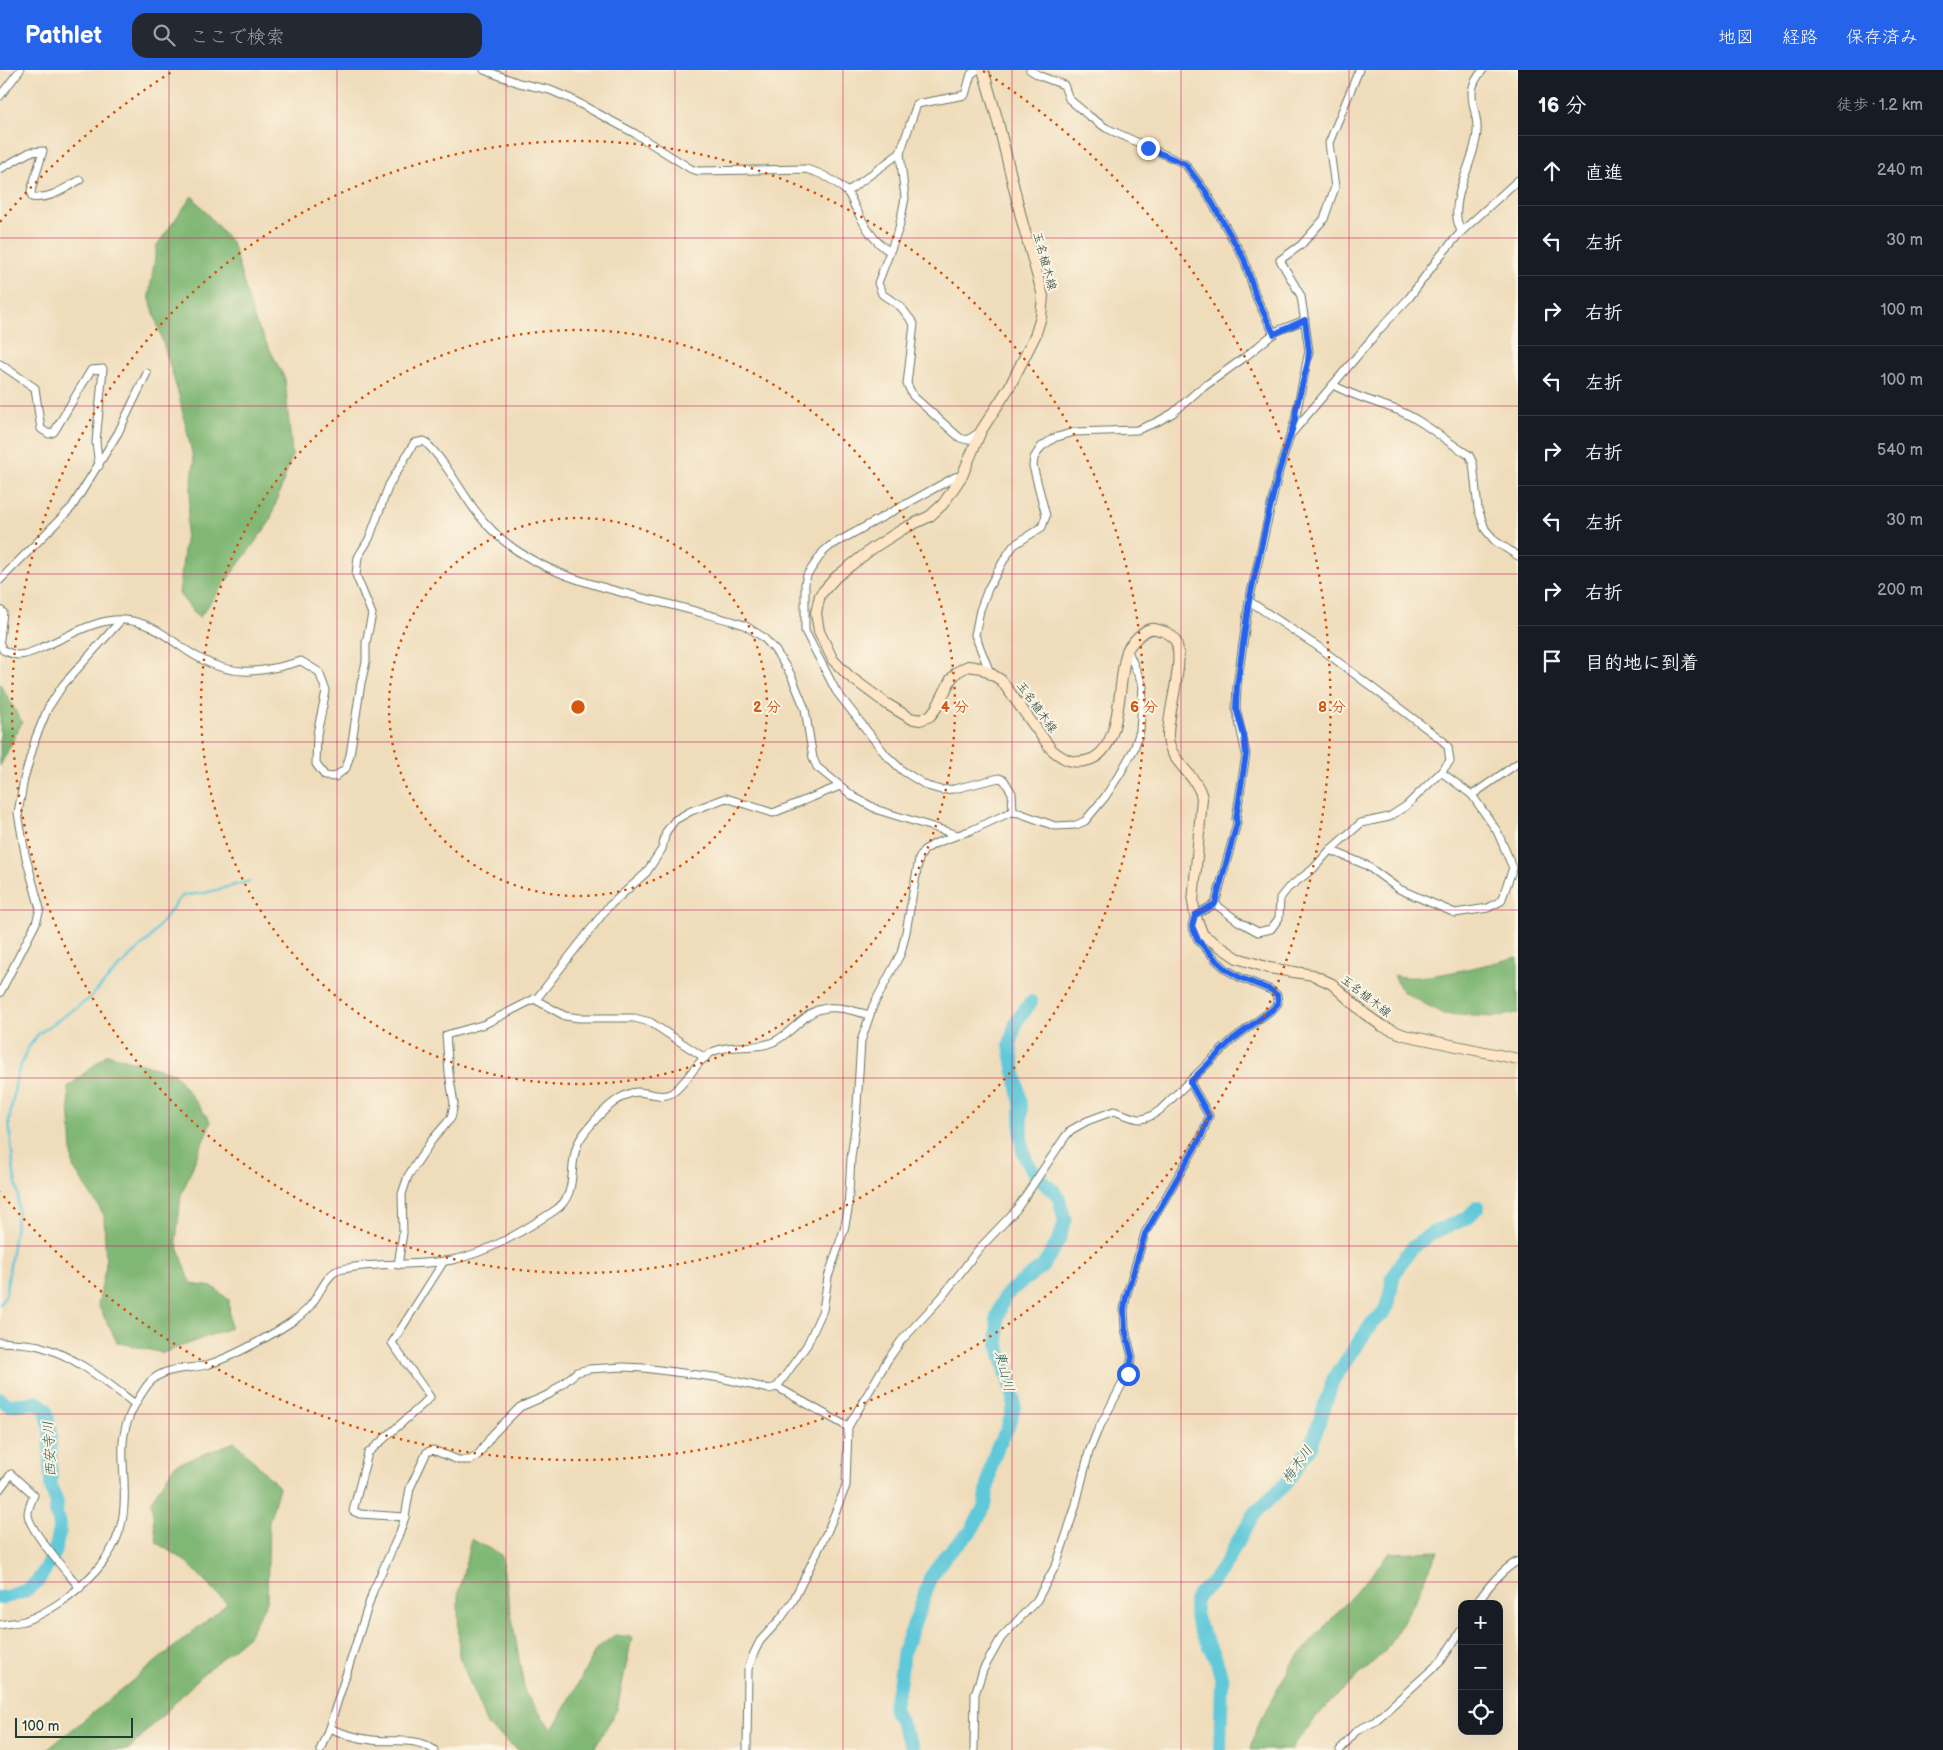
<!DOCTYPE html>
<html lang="ja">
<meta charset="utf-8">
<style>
body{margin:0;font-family:"Balsamiq Sans","Klee One",sans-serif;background:#242831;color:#f1f3f6}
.controls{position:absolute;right:15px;bottom:15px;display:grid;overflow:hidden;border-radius:10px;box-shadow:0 5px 20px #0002}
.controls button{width:45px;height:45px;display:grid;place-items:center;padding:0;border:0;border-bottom:1px solid #363941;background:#171b24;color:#f1f3f6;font:25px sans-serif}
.scale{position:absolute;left:15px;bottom:12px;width:118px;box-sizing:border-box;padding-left:5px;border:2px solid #1f3d34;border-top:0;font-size:14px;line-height:18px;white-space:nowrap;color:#1f3d34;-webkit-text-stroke:4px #fcf5e5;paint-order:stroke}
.stop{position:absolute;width:15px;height:15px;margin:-11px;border:4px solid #2563eb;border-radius:50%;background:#fff}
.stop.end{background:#2563eb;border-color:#fff;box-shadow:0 1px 5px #0008}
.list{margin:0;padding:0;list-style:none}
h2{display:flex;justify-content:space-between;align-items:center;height:65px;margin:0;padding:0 20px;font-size:21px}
h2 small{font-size:16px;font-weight:400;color:#9ea1a6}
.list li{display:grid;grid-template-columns:32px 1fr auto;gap:15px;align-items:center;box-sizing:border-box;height:70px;padding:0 20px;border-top:1px solid #363941}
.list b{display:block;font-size:19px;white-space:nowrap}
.list em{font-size:16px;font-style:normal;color:#9ea1a6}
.icon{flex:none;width:28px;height:28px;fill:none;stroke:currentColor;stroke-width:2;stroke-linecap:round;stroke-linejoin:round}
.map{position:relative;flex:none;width:1518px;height:1680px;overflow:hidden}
header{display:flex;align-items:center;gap:30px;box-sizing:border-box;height:70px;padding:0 25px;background:#2563eb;color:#fff}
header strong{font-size:24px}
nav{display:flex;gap:28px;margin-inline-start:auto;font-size:18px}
.search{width:350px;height:45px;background:#242831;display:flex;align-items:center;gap:12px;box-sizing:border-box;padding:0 18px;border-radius:15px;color:#9ea1a6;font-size:19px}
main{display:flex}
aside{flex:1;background:#171b24}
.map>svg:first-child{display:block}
.forest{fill:#80b774;stroke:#507a54}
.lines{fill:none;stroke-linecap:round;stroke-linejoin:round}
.stream{stroke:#5ec8d9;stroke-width:2.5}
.river{stroke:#5ec8d9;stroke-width:14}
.street-casing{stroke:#687563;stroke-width:9}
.secondary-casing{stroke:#687563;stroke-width:12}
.street{stroke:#fff;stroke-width:7}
.secondary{stroke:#fde5c5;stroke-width:10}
.route{stroke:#2563eb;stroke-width:6}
.grid{fill:none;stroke:#c2185b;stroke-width:1;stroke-opacity:0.55}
.ring{fill:none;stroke:#d45610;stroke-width:2.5;stroke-dasharray:2.5 5}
.labels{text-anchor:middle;stroke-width:4;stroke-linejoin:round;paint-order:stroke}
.street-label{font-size:12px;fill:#1f3d34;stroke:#fcf5e5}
.water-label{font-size:14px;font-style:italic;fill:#2f605d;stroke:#fcf5e5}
.centre{fill:#d45610;stroke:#fcf5e5;stroke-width:2.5}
.ring-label{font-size:15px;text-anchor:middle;font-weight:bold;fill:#d45610;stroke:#fcf5e5;stroke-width:4;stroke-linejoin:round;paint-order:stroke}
</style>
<header>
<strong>Pathlet</strong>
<div class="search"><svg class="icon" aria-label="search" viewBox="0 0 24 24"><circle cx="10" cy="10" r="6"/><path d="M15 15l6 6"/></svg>ここで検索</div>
<nav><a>地図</a><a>経路</a><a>保存済み</a></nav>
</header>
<main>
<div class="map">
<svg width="1518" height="1680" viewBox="0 0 1518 1680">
<rect width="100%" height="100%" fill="#fcf5e5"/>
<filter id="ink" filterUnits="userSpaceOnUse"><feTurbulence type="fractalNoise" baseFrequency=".02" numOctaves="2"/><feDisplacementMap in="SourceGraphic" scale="10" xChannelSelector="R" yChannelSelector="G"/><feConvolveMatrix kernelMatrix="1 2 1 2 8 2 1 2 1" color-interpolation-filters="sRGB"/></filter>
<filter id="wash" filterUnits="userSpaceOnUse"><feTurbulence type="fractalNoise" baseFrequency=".0096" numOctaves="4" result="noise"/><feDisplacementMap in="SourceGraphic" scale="20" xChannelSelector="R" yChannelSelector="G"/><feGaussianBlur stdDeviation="1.12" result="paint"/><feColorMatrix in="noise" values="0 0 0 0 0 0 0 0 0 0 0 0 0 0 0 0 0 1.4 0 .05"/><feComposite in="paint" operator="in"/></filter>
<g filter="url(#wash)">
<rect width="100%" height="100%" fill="#efdcba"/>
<g class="forest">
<polygon points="192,126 232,173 254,249 285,309 292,386 269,453 199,548 179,524 194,392 179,326 149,226 157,175"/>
<polygon points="0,614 22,652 0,696"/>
<path d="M1518 887V943L1494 947 1443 944 1402 921 1394 905C1418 914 1491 893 1518 887Z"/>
<polygon points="107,984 174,1003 211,1052 181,1125 176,1171 191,1214 213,1217 229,1230 230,1258 163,1283 117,1272 98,1235 106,1195 104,1145 73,1097 68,1017"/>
<polygon points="235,1372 279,1417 269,1452 267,1531 248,1566 206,1601 128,1680 47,1680 227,1534 188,1493 157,1473 151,1431 175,1395"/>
<polygon points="471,1469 501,1485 525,1623 552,1660 576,1618 596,1579 615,1565 632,1567 617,1639 593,1680 518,1680 487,1655 459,1586 458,1526"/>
<polygon points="1438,1481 1412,1537 1385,1581 1328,1634 1293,1675 1291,1680 1251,1680 1257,1656 1291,1595 1390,1483"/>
</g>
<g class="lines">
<polyline class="stream" points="0,1234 6,1224 18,1140 18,1123 14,1103 9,1051 17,1005 27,980 38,964 89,929 114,902 149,869 180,828 185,825 205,823 250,811"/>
<g class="river">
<path d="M0 1329 9 1335C19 1334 27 1334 36 1332L46 1339 50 1360 51 1417 57 1433 56 1443 59 1451 60 1460 53 1487 37 1512 25 1521 10 1526 0 1528"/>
<polyline points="914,1680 895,1641 894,1634 899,1616 904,1580 921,1536 930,1508 945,1486 971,1461 985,1436 991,1396 997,1378 1008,1357 1014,1337 1014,1328 998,1274 997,1248 999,1242 1004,1228 1011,1220 1043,1196 1059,1170 1065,1151 1059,1129 1055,1122 1037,1107 1026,1090 1023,1081 1021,1067 1021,1034 1010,976 1016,952 1031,932"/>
<polyline points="1220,1680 1222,1610 1217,1592 1198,1554 1195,1542 1195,1531 1199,1524 1213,1512 1228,1490 1236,1474 1256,1442 1287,1412 1312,1374 1333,1310 1372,1253 1383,1244 1388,1235 1393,1207 1400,1194 1412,1178 1432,1163 1467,1148 1478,1137"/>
</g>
</g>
</g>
<g filter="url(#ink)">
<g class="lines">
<defs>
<g id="street">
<path d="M484 0 519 13 550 20 571 29 634 63 691 99 698 101 806 99C821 103 836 111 847 122 851 126 853 134 856 139 865 156 873 171 889 181"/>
<polyline points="1030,0 1040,6 1064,15 1069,29 1089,46 1106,58 1185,94 1206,122 1244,189 1256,227 1274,264"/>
<polyline points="0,26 20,0"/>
<polyline points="900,83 917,34 965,25 971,4 977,0"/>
<path d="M0 99 30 82 43 81 31 121 32 127C49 130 65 118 80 110"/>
<polyline points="847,122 900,83 905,128 899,158 878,213 882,224 901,237 914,254 907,314 913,326 960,368 968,370 981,361"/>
<path d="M1461 162C1460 157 1457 153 1457 148 1454 120 1475 90 1477 62 1479 38 1461 24 1483 0"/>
<polyline points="0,294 35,318 41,359 49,364 54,362 91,300 103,299 96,372 99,396"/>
<path d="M1333 315C1353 326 1375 332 1397 340 1423 350 1445 371 1469 385L1473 393 1478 439 1485 459 1495 471 1518 486"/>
<polyline points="1292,363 1380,259 1409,228 1440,186 1461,162 1518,110"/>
<polyline points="962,406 955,407 830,476 823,482 807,505 805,513 805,561 836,621 886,685 903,701 927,716 941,720 954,719 999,708 1004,710 1012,723 1013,742"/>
<polyline points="0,510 72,437 118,363 147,303"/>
<polyline points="0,540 3,542 0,569"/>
<path d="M0 574 3 580C8 582 13 585 18 585 26 585 35 581 43 577 69 566 96 548 125 550 151 552 168 568 189 582 229 608 258 604 301 591L319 602 326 621 317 664 316 694 325 706 335 707 346 698 350 685 361 613 366 592V573L372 544 356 505 358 487 369 469 389 415 414 373 424 371C452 397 465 434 493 461 534 502 596 516 651 530 678 536 705 544 732 551L744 555 763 567 775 580 791 605 805 639 813 688 817 697 854 727 878 740 958 765"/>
<polyline points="993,603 989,600 975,565 980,540 988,519 1005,488 1014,475 1042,457 1046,446 1033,396 1034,388 1041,377 1054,368 1074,362 1137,360 1157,352 1173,343 1198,321 1245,287 1277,261 1305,250"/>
<polyline points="1441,702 1472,725 1518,693"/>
<polyline points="1330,780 1366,795 1399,819 1455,843 1488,838 1501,831 1513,798 1497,761 1472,725"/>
<polyline points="1215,834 1238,851 1258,862 1271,859 1279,848 1280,828 1288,818 1313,799 1330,780 1361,753 1389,747 1406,736 1441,702 1450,691 1448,677 1443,671 1320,578 1249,531"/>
<polyline points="0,923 36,853 40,839 25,784 18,743 24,709 36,667 48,638 63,615 122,549"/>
<polyline points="534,929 565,946 579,948 634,948 650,952 705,988"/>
<polyline points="398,1195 403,1163 402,1124 408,1106 432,1070 451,1048 454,1034 449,1003 446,965 485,954 538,927 608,837 646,803 662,779 666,762 675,750 691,741 726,728 773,743 840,716"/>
<path d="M0 1272C13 1273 26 1273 39 1276 77 1287 105 1311 135 1334"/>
<polyline points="777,1317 848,1357"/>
<path d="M0 1419 11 1404 34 1425C32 1430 28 1438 28 1444 28 1459 69 1505 80 1518"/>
<polyline points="405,1447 360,1444 353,1441 368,1383 422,1335 430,1327 392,1273 444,1191"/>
<path d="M1476 1534C1487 1518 1501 1500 1518 1491"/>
<path d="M0 1555C8 1553 16 1553 24 1551 37 1547 49 1540 61 1532 94 1508 122 1478 124 1436 127 1390 112 1370 140 1326 143 1322 146 1316 150 1312 166 1296 187 1300 206 1295 231 1288 276 1263 297 1248 301 1245 306 1241 310 1236 318 1227 327 1203 339 1200 375 1191 415 1197 452 1190 488 1183 523 1161 554 1141 579 1125 568 1099 577 1076 579 1069 585 1062 590 1056 600 1044 620 1023 637 1022 648 1022 662 1029 672 1023 686 1014 695 993 709 984 727 972 754 981 773 972 790 965 806 941 822 939 838 935 853 941 869 945"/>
<path d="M329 1658C343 1664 357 1668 372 1670 393 1673 414 1666 434 1680"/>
<polyline points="320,1680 329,1658 373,1521 400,1462 405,1447 410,1418 427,1382 433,1380 458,1390 470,1390 478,1385 493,1364 520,1337 550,1324 577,1302 589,1299 623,1297 644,1298 721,1308 769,1319 777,1317 807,1275 823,1240 828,1207 844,1160 848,1140 851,1088 856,1051 861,971 873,936 901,883 906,862 919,789 924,780 936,773 972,760 1011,742 1019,743 1055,756 1076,755 1085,751 1105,727 1121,702 1134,679 1140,661 1143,616 1127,579"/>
<path d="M747 1680 748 1599 754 1583 760 1571 781 1548 793 1531 828 1460 846 1416 848 1357 887 1291 901 1271 941 1228 978 1180 1016 1140 1065 1067 1071 1060 1087 1051 1114 1041C1136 1048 1140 1055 1160 1040L1232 970 1273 939 1278 933 1277 925 1271 920 1241 908 1227 900 1216 890 1198 870 1192 856 1195 845 1215 834 1237 753 1236 749 1246 684 1236 638 1237 616 1249 531 1279 401 1295 350 1309 281 1301 226 1280 190 1301 175 1324 149 1335 117 1329 73 1359 0"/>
<polyline points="974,1680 975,1624 983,1600 1001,1568 1037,1530 1057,1493 1075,1438 1089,1382 1097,1362 1128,1303 1132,1287 1125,1259 1124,1240 1126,1227 1145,1163 1201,1067 1209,1046 1190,1012"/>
<polyline points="1340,1680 1356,1661 1374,1652 1441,1591 1462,1559"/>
</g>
<path id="secondary" d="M983 0 997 48 1022 151 1043 226 1041 247 1035 266 1010 316 981 361 962 406 943 434 930 446 903 459 873 478 836 507 820 525 816 543 819 561 833 590 849 606 887 634 910 648 920 650 930 646 937 637 951 609 957 602 968 596 981 598 1001 610 1051 679C1063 689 1073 695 1089 690 1124 679 1117 610 1127 581 1129 575 1135 570 1139 566 1144 562 1148 558 1155 559 1163 561 1171 563 1175 570 1186 590 1167 643 1168 667 1169 692 1198 705 1202 728L1193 832 1195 845 1203 865 1237 888 1269 898 1313 905 1332 914 1365 944 1382 956 1404 965 1518 989"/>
</defs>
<use href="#street" class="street-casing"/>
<use href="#secondary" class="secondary-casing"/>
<use href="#street" class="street"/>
<use href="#secondary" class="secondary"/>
</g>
</g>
<g class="lines" filter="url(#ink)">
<polyline class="route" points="1128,1304 1132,1287 1125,1259 1124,1240 1126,1227 1145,1164 1201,1067 1209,1046 1190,1012 1232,970 1273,939 1278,933 1277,925 1271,920 1241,908 1227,900 1216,890 1198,870 1192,856 1195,845 1215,834 1237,753 1236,749 1246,684 1244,666 1236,638 1237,616 1249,531 1266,455 1279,401 1295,350 1296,339 1308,292 1309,281 1305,250 1274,264 1256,227 1244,189 1206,122 1185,94 1148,78"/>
</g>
<path class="grid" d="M169 0V1680M337 0V1680M506 0V1680M675 0V1680M843 0V1680M1012 0V1680M1181 0V1680M1349 0V1680M0 168H1518M0 336H1518M0 504H1518M0 672H1518M0 840H1518M0 1008H1518M0 1176H1518M0 1344H1518M0 1512H1518"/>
<g class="ring">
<circle cx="578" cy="637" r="189"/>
<circle cx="578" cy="637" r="377"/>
<circle cx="578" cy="637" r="566"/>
<path d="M0 152A754 754 0 0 1 173 1M983 1A754 754 0 1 1 0 1122"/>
</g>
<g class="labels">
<g class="street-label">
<text transform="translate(1045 191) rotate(75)" y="4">玉名植木線</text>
<text transform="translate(1037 637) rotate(54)" y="4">玉名植木線</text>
<text transform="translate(1366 926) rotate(38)" y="4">玉名植木線</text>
</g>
<g class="water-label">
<text transform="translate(1005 1301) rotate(76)" y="5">東山川</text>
<text transform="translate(49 1379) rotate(-93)" y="5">西安寺川</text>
<text transform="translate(1297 1394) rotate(-55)" y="5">梅木川</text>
</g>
</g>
<circle cx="578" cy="637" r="8" class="centre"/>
<g class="ring-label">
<text x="767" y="642">2 分</text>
<text x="955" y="642">4 分</text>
<text x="1144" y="642">6 分</text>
<text x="1332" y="642">8 分</text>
</g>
</svg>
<div class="controls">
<button>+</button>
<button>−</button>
<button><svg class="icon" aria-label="locate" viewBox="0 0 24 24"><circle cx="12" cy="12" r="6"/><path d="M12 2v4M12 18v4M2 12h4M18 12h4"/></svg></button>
</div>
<div class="scale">100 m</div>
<div class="stop" style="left:1128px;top:1304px"></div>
<div class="stop end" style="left:1148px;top:78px"></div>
</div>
<aside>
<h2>16 分<small>徒歩 · 1.2 km</small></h2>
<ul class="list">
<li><svg class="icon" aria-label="ahead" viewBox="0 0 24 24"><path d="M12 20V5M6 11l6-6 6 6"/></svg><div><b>直進</b></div><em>240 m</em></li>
<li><svg class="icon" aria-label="left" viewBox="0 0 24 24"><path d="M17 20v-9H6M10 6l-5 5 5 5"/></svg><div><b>左折</b></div><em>30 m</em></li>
<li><svg class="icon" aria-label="right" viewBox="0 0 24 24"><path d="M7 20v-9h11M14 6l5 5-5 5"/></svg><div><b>右折</b></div><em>100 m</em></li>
<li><svg class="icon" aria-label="left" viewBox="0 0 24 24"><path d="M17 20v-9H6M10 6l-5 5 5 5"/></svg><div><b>左折</b></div><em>100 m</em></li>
<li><svg class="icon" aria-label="right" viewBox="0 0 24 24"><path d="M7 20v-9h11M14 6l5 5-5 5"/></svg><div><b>右折</b></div><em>540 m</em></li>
<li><svg class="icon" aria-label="left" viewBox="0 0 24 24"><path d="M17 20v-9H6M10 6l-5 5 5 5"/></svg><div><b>左折</b></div><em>30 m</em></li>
<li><svg class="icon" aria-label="right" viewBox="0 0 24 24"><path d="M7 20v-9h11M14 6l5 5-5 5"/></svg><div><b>右折</b></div><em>200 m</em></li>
<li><svg class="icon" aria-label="arrive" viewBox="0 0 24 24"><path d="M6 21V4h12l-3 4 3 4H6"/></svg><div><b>目的地に到着</b></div></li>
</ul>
</aside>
</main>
